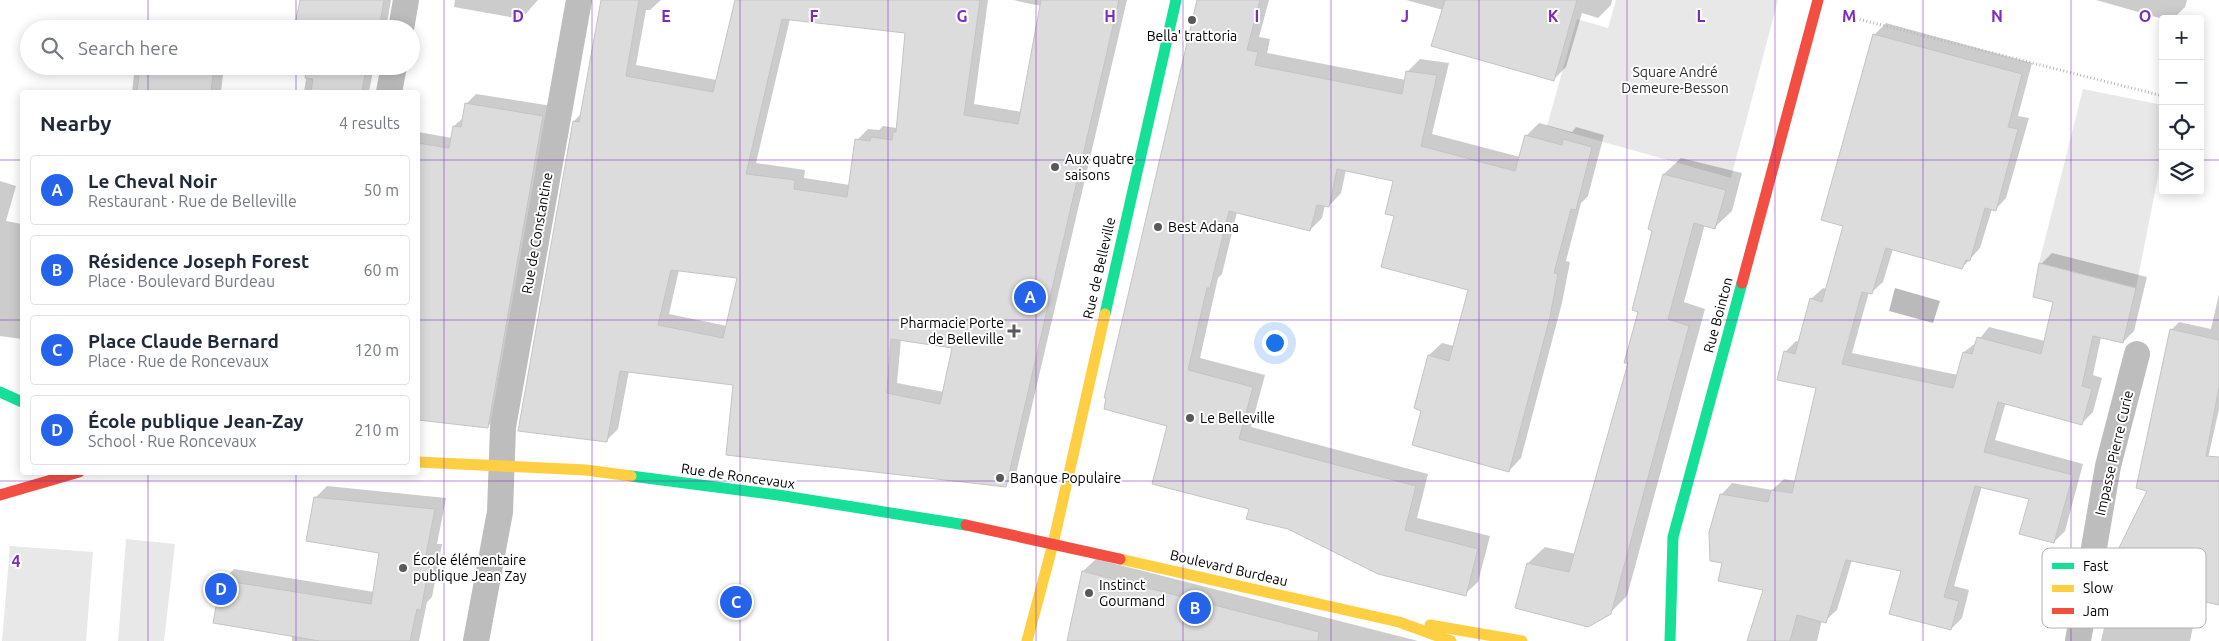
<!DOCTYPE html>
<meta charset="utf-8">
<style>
body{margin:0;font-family:Ubuntu,sans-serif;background:#f2f2f3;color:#1f2937}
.controls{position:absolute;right:15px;top:15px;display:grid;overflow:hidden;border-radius:5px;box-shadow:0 2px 12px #0003}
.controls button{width:45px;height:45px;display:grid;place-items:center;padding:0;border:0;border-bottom:1px solid #e0e1e3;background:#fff;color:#1f2937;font:25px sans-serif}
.you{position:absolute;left:1274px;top:342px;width:18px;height:18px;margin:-12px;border:4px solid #fff;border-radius:50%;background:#1a73e8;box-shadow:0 0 0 8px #1a73e833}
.badge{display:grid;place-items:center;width:32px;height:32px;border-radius:50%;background:#2563eb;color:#fff;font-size:16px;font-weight:700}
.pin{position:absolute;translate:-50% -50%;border:2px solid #fff;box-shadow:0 1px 5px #0006}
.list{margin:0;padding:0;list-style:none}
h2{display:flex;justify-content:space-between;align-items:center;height:65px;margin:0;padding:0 20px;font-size:21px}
h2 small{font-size:16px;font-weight:400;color:#747a83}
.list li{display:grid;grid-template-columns:32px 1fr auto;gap:15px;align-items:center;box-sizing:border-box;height:70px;margin:0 10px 10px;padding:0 10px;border:1px solid #e0e1e3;border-radius:5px}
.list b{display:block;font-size:19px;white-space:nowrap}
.list p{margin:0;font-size:16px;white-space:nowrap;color:#747a83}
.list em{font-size:16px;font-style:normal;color:#747a83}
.icon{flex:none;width:28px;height:28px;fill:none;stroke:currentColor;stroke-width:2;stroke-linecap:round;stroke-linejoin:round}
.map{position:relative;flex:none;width:2219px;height:641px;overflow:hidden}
.search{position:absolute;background:#fff;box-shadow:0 2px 12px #0003;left:20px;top:20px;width:400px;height:55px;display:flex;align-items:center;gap:12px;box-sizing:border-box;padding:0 18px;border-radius:28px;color:#747a83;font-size:19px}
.panel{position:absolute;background:#fff;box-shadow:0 2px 12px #0003;left:20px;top:90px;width:400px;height:385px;border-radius:5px}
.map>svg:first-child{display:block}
.green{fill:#e8e8e8}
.water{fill:#bababa}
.shadow{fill:#0003;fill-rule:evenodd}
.building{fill:#dcdcdc;stroke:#c4c4c4;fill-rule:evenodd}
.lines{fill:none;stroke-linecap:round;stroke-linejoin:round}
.path{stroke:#b8b8b8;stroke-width:3;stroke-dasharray:1 2.5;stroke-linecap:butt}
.street{stroke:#bdbdbd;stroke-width:26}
.fast{stroke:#16e098;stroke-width:11}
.slow{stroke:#ffcf43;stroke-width:11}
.jam{stroke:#f24e42;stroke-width:11}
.grid{fill:none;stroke:#7b2cbf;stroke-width:1;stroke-opacity:0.55}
.poi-dot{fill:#595959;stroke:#fff;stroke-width:2}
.labels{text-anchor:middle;stroke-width:4;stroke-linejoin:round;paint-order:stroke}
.poi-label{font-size:14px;fill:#000;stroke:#fff;text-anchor:start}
.park-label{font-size:14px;fill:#2d2d2d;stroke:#fff}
.street-label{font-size:14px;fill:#000;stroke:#fff}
.key{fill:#fff;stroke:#b2b2b2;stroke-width:1}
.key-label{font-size:14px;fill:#000}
.grid-label{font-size:16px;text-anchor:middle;font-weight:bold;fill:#7b2cbf;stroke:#fff;stroke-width:4;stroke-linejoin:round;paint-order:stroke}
</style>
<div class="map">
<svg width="2219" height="641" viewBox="0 0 2219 641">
<rect width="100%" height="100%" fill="#fff"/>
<g class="green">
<polygon points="1616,0 1778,0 1731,178 1547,126 1577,19 1608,28"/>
<polygon points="2083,89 2163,105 2163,151 2136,288 2039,263"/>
<polygon points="126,539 175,544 164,641 118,641"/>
<polygon points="10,546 93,552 86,641 2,641"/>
</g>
<polygon class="water" points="1895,288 1940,301 1933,323 1889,311"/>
<g class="shadow">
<polygon points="302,0 391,0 386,29 296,29"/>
<polygon points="455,0 538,0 521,19 454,7"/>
<path d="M603 0H661L650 10H646L636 65 717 80 736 0H988L974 104 1022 112 1041 6 1013 0H1127L1016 474 1005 485 734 384 629 371 618 429 607 440 574 121 582 113ZM790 19 907 32 897 128 883 126 879 130 868 129 857 140 850 185 804 178 805 170 756 163ZM679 270 739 277 727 326 669 314ZM901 339 953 347 944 392 897 383Z"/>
<polygon points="1198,0 1269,0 1259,37 1270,39 1267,53 1406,80 1408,71 1420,59 1449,63 1432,134 1520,157 1526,136 1539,123 1572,132 1576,127 1604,135 1588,196 1581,203 1566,261 1570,262 1562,303 1521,458 1509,471 1415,407 1429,355 1442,343 1454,346 1469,289 1396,216 1394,180 1346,170 1341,193 1329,206 1325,205 1322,218 1310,230 1237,212 1222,274 1218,278 1200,358 1265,375 1251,427 1428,474 1417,518 1490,536 1478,582 1465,594 1250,508 1169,425"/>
<polygon points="1406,0 1612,0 1611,5 1598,18 1582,13 1566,67 1553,80 1443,10"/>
<polygon points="2096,0 2187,0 2185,7 2173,19 2163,19"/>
<polygon points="1886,23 2032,63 2018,116 2029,118 2006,198 1995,210 1992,209 1980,248 1962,268 1893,249 1883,282 1871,293 1869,292 1852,353 1958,375 1964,352 1977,342 1989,327 2045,341 2054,301 2041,264 2052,253 2147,277 2134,331 2123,342 2101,337 2093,375 2102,378 2093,412 2082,423 2006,402 1995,440 2083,464 2065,531 2054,542 2030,498 1982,486 1954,586 1969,590 1962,618 1951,629 1903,570 1852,560 1837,610 1825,621 1822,620 1817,641 1750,641 1765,589 1724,562 1721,495 1732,483 1772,490 1784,479 1796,481 1817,387 1785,352 1796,341 1799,342 1811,299 1823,288 1827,289 1844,225 1874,35"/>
<polygon points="135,66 224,66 221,92 132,92"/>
<polygon points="308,66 374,66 369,92 304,92"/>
<polygon points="476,94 552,106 498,416 488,426 418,419 418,132 452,138 454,126 464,117 466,104"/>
<polygon points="1681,158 1742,173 1732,211 1715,227 1705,224 1684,302 1705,309 1627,596 1610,613 1528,563 1545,547 1576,554 1629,362 1664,174"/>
<polygon points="0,181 16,186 6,221 22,224 22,339 0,336"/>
<polygon points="2219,294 2219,409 2200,494 2219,497 2219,604 2184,573 2149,490 2138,487 2172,329 2179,322 2211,329"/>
<polygon points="327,486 446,498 437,544 442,544 432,597 427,602 419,641 292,641 292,635 222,581 234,569 374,592 381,552 316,497"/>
<polygon points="1096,559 1418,641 1068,641 1083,571"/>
<polygon points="2114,611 2193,627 2190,641 2101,641 2106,619"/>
</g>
<g class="building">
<polygon points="300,0 384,0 379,29 294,29"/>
<path d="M601 0H639L626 76 713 92 735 0H980L964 115 1018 124 1041 0H1119L1006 487 726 455 733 385 620 371 607 442 518 431 573 121 579 122ZM782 19 905 33 896 132H893L892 140 871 137 870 141 855 139 847 197 794 189 795 180 746 174ZM671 270 737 278 723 338 658 325ZM891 339 952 348 940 404 887 393Z"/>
<polygon points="1197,0 1260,0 1247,50 1258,52 1255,65 1402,94 1406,71 1437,75 1421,146 1515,171 1525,135 1562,145 1563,139 1592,147 1576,210 1571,209 1554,273 1558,274 1550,317 1509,472 1412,445 1421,411 1414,408 1428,355 1449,361 1468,290 1381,267 1394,216 1385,214 1393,181 1337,169 1329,207 1317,205 1310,231 1229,211 1210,288 1207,288 1188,370 1253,387 1239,439 1416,486 1405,530 1478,549 1466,596 1378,574 1288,529 1246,519 1249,509 1152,484 1167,426 1104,409 1106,398 1104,398"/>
<polygon points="1445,0 1577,0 1554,81 1431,46"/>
<polygon points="1873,34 2022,74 2008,127 2018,129 1996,211 1985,208 1970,261 1966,260 1962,269 1886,248 1872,294 1862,292 1842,364 1953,388 1963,352 1972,354 1977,337 2041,354 2053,302 2033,297 2039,263 2136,288 2123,343 2093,336 2082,386 2092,389 2082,425 1998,402 1984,452 2073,475 2054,543 2019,534 2029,499 1975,486 1944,597 1959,601 1951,630 1889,614 1901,571 1846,560 1826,623 1797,615 1790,641 1747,641 1763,590 1718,581 1722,563 1710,561 1709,532 1720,494 1768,502 1771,490 1792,493 1816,388 1777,380 1784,351 1795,354 1810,298 1822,302 1843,226 1821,220"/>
<polygon points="140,66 214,66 211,92 137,92"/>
<polygon points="307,66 372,66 371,70 366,69 362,92 311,92 313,79 305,78"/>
<polygon points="465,103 543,116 488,428 418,420 418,143 449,148 453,126 461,127"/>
<polygon points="1663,174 1726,190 1715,229 1694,223 1668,319 1689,326 1611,614 1588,627 1515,608 1527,563 1569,572 1628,363 1624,363 1638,312 1632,310 1652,231 1648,229"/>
<polygon points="2170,329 2219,340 2219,387 2206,456 2219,457 2219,605 2178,596 2182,574 2112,562 2147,491 2136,488"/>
<polygon points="314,497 435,509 426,555 431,555 424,594 421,610 417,609 410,641 320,641 213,623 221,580 371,604 379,553 306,541"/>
<polygon points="1082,571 1319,632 1318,641 1067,641"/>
</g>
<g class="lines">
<polyline class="path" points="1846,16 2163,96"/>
<g class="street">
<polyline points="401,29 406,0"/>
<polyline points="389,92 394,66"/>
<polyline points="476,641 500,512 503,427 579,0"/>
<polyline points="2078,641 2108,466 2137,354"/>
</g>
<g class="fast">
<polyline points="1105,314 1176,0"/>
<polyline points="0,392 22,402"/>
<polyline points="631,476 778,495 966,525"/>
<polyline points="1670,641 1673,537 1742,283"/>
</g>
<g class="slow">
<polyline points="418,462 586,470 631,476"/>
<polyline points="1120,559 1399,622 1451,641"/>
<polyline points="1430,625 1522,641"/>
<polyline points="1027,641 1053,544 1105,314"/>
</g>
<g class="jam">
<polyline points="1742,283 1818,0"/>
<polyline points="0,495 79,472"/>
<polyline points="966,525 1120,559"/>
</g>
</g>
<path class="grid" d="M148 0V29M296 0V29M444 0V641M592 0V641M740 0V641M888 0V641M1036 0V641M1183 0V641M1331 0V641M1479 0V641M1627 0V641M1775 0V641M1923 0V641M2071 0V641M148 66V92M296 66V92M0 160H22M418 160H2163M2200 160H2219M0 320H22M418 320H2219M148 472V641M296 472V641M0 481H2219"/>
<g class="poi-dot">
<circle cx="1192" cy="20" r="5"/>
<circle cx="1055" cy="167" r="5"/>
<circle cx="1158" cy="227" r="5"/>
<path d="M1011.5 323.5h5v5h5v5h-5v5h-5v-5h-5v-5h5z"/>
<circle cx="1190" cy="418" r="5"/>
<circle cx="1000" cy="478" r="5"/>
<circle cx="403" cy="568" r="5"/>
<circle cx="1089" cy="593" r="5"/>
</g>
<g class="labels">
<g class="poi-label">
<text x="1192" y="41" text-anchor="middle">Bella' trattoria</text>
<text x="1065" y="164">Aux quatre<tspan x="1065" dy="16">saisons</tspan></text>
<text x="1168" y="232">Best Adana</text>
<text x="1004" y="328" text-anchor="end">Pharmacie Porte<tspan x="1004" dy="16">de Belleville</tspan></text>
<text x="1200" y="423">Le Belleville</text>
<text x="1010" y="483">Banque Populaire</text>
<text x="413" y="565">École élémentaire<tspan x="413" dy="16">publique Jean Zay</tspan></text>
<text x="1099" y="590">Instinct<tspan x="1099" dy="16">Gourmand</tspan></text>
</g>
<g class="park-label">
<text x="1675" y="77">Square André<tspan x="1675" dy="16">Demeure-Besson</tspan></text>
</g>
<g class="street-label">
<text transform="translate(537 233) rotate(-80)" y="5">Rue de Constantine</text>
<text transform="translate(1099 268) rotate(-77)" y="5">Rue de Belleville</text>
<text transform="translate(1718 315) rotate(-75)" y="5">Rue Bointon</text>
<text transform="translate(2114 453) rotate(-77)" y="5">Impasse Pierre Curie</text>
<text transform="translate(738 476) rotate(8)" y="5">Rue de Roncevaux</text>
<text transform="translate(1229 568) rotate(13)" y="5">Boulevard Burdeau</text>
</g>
</g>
<rect x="2042" y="548" width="164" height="80" rx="8" class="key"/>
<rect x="2052" y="563" width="22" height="6" fill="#16e098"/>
<rect x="2052" y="585" width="22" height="7" fill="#ffcf43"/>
<rect x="2052" y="608" width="22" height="6" fill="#f24e42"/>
<g class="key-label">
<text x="2083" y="571">Fast</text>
<text x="2083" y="593">Slow</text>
<text x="2083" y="616">Jam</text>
</g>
<g class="grid-label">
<text x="518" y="22">D</text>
<text x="666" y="22">E</text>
<text x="814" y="22">F</text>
<text x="962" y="22">G</text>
<text x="1110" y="22">H</text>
<text x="1257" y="22">I</text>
<text x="1405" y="22">J</text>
<text x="1553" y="22">K</text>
<text x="1701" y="22">L</text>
<text x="1849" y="22">M</text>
<text x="1997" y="22">N</text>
<text x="2145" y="22">O</text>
<text x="16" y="567">4</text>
</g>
</svg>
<div class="controls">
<button>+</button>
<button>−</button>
<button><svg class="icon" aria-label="locate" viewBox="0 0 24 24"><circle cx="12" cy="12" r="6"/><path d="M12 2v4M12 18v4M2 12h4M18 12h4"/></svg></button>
<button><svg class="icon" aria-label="layers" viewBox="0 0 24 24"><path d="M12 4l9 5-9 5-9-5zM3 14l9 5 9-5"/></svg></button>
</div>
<div class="you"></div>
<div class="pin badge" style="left:1030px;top:297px">A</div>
<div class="pin badge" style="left:1195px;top:608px">B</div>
<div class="pin badge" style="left:736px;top:602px">C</div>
<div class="pin badge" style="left:221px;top:589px">D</div>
<div class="search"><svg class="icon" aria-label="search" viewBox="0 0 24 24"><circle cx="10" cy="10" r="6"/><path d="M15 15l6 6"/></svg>Search here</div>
<section class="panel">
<h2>Nearby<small>4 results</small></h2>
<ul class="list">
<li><span class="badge">A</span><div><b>Le Cheval Noir</b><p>Restaurant · Rue de Belleville</p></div><em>50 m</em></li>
<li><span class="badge">B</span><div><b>Résidence Joseph Forest</b><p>Place · Boulevard Burdeau</p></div><em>60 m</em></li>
<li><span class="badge">C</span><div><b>Place Claude Bernard</b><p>Place · Rue de Roncevaux</p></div><em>120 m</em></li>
<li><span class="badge">D</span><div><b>École publique Jean-Zay</b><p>School · Rue Roncevaux</p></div><em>210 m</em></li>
</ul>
</section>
</div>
